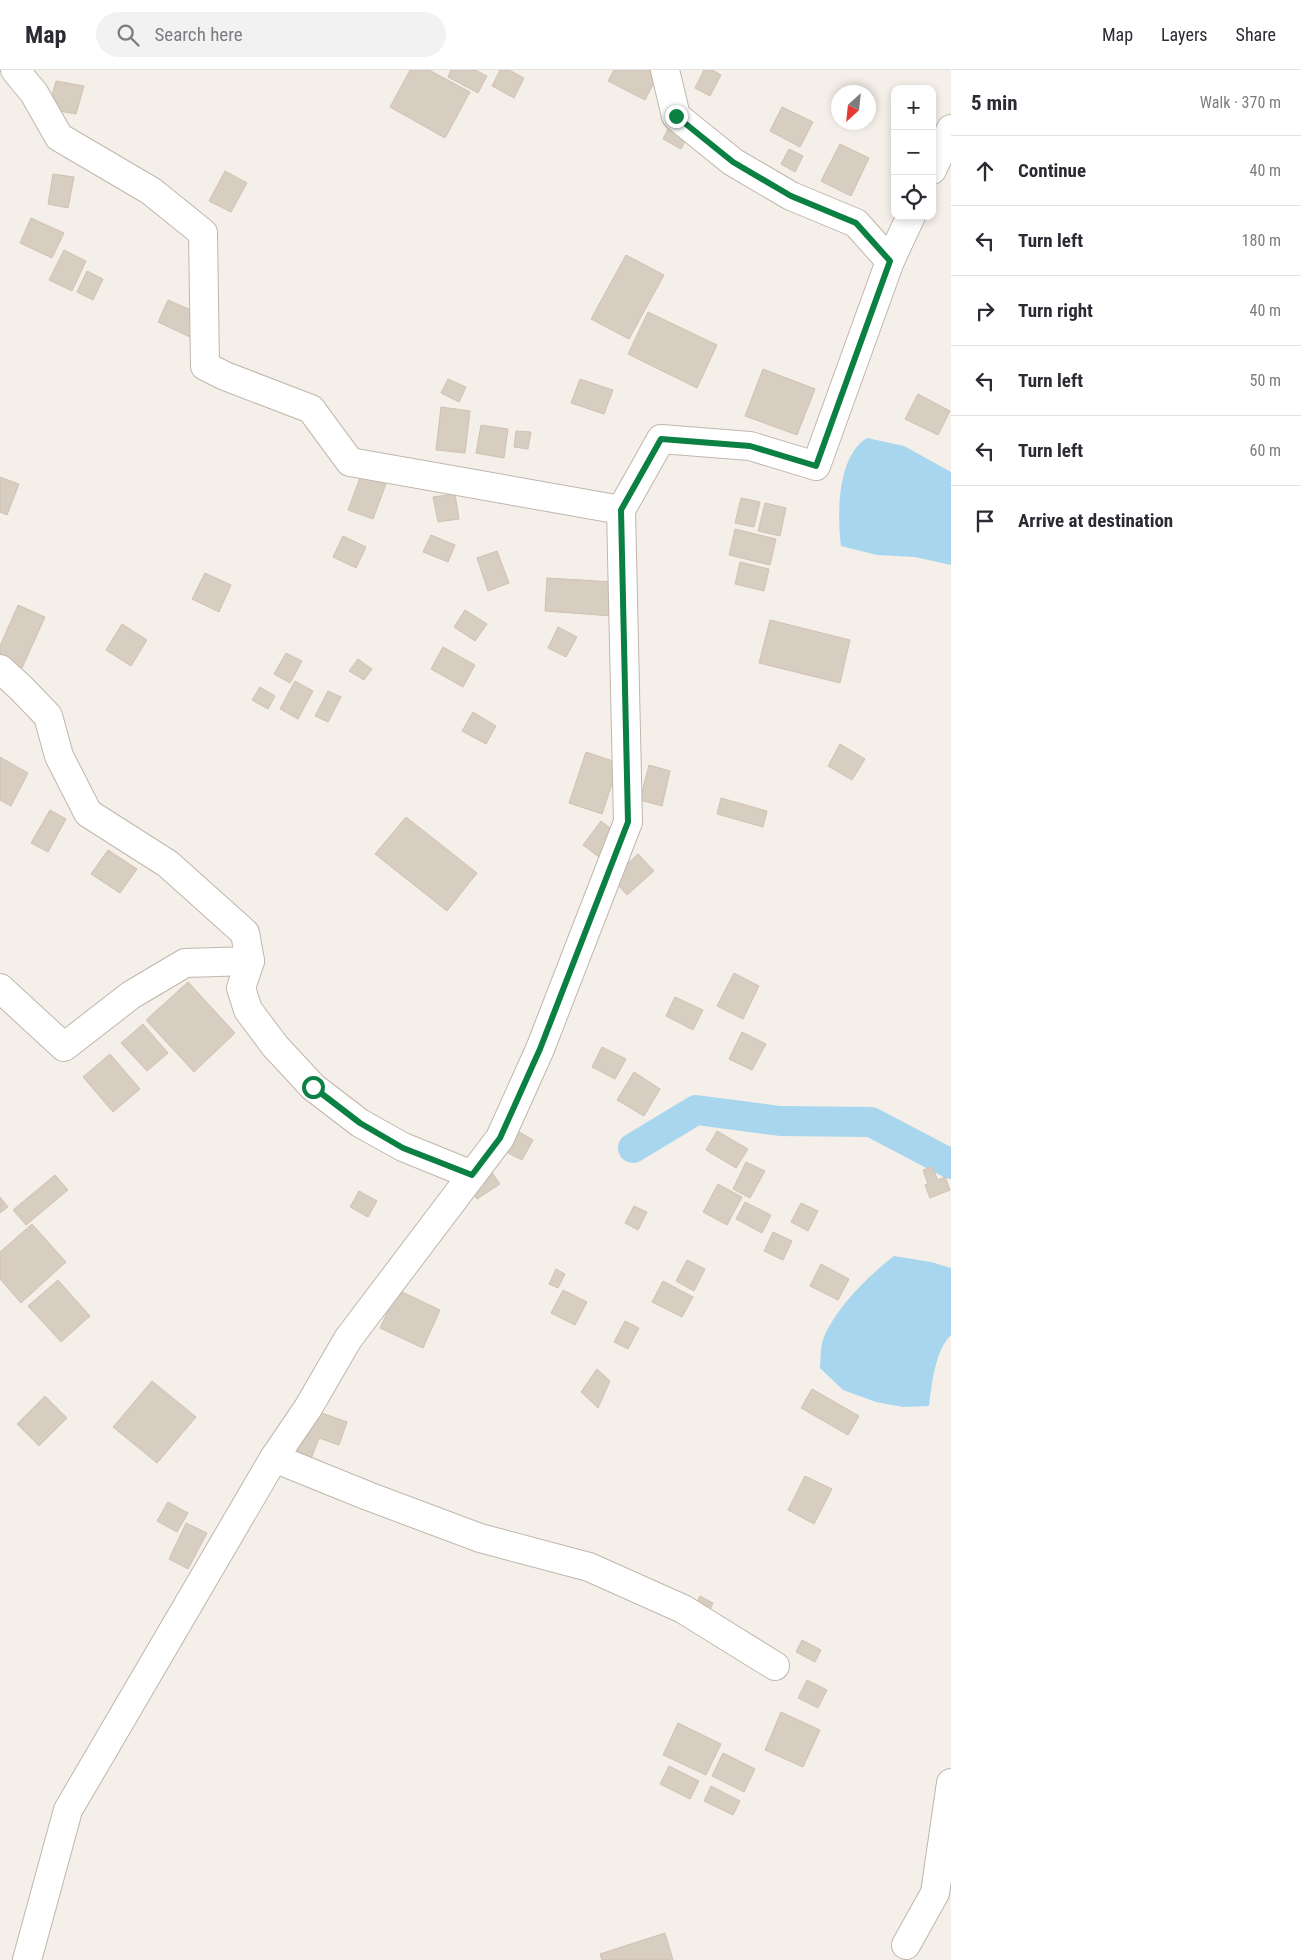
<!DOCTYPE html>
<meta charset="utf-8">
<style>
body{margin:0;font-family:"Roboto Condensed",sans-serif;background:#f2f2f3;color:#2b2b33}
.controls{position:absolute;right:15px;top:15px;display:grid;overflow:hidden;border-radius:10px;box-shadow:0 2px 8px #0003}
.controls button{width:45px;height:45px;display:grid;place-items:center;padding:0;border:0;border-bottom:1px solid #e1e1e2;background:#fff;color:#2b2b33;font:25px sans-serif}
.compass{position:absolute;left:831px;top:15px;width:45px;height:45px;border-radius:50%;background:#fff;box-shadow:0 2px 8px #0003;rotate:207deg}
.stop{position:absolute;width:15px;height:15px;margin:-11px;border:4px solid #0b8043;border-radius:50%;background:#fff}
.stop.end{background:#0b8043;border-color:#fff;box-shadow:0 1px 5px #0008}
.list{margin:0;padding:0;list-style:none}
h2{display:flex;justify-content:space-between;align-items:center;height:65px;margin:0;padding:0 20px;font-size:21px}
h2 small{font-size:16px;font-weight:400;color:#7c7c81}
.list li{display:grid;grid-template-columns:32px 1fr auto;gap:15px;align-items:center;box-sizing:border-box;height:70px;padding:0 20px;border-top:1px solid #e1e1e2}
.list b{display:block;font-size:19px;white-space:nowrap}
.list em{font-size:16px;font-style:normal;color:#7c7c81}
.icon{flex:none;width:28px;height:28px;fill:none;stroke:currentColor;stroke-width:2;stroke-linecap:round;stroke-linejoin:round}
.map{position:relative;flex:none;width:951px;height:1890px;overflow:hidden}
header{display:flex;align-items:center;gap:30px;box-sizing:border-box;height:70px;padding:0 25px;background:#fff;border-bottom:1px solid #e1e1e2}
header strong{font-size:24px}
nav{display:flex;gap:28px;margin-inline-start:auto;font-size:18px}
.search{width:350px;height:45px;background:#f2f2f3;display:flex;align-items:center;gap:12px;box-sizing:border-box;padding:0 18px;border-radius:28px;color:#7c7c81;font-size:19px}
main{display:flex}
aside{flex:1;background:#fff}
.map>svg:first-child{display:block}
.water{fill:#a7d6ee}
.lines{fill:none;stroke-linecap:round;stroke-linejoin:round}
.canal{stroke:#a7d6ee;stroke-width:30}
.building{fill:#d8cdc1;stroke:#cfc2b2}
.minor-casing{stroke:#bfb7ab;stroke-width:30}
.minor{stroke:#fff;stroke-width:28}
.route{stroke:#0b8043;stroke-width:6}
</style>
<header>
<strong>Map</strong>
<div class="search"><svg class="icon" aria-label="search" viewBox="0 0 24 24"><circle cx="10" cy="10" r="6"/><path d="M15 15l6 6"/></svg>Search here</div>
<nav><a>Map</a><a>Layers</a><a>Share</a></nav>
</header>
<main>
<div class="map">
<svg width="951" height="1890" viewBox="0 0 951 1890">
<rect width="100%" height="100%" fill="#f4efe8"/>
<g class="water">
<path d="M867 368 904 376 951 402V495L915 487 877 485 841 476C837 445 837 386 867 368Z"/>
<path d="M894 1186 931 1192 951 1198V1265C935 1280 932 1314 929 1336L903 1337 876 1332 843 1320 820 1298C821 1289 820 1276 824 1267 837 1237 868 1206 894 1186Z"/>
</g>
<g class="lines">
<polyline class="canal" points="633,1078 696,1040 780,1051 871,1052 951,1094"/>
</g>
<g class="building">
<polygon points="410,0 429,0 470,22 445,68 390,37"/>
<polygon points="451,0 475,0 487,6 478,23 448,7"/>
<polygon points="500,0 509,0 524,8 514,28 492,16"/>
<polygon points="614,0 658,0 660,1 645,30 608,11"/>
<polygon points="704,0 712,0 721,5 710,26 695,18"/>
<polygon points="56,11 84,16 76,44 48,39"/>
<polygon points="782,37 813,52 800,77 770,61"/>
<polygon points="669,57 688,66 681,79 663,69"/>
<polygon points="840,74 869,88 851,126 821,111"/>
<polygon points="789,79 803,86 795,102 781,94"/>
<polygon points="225,101 247,113 231,142 209,131"/>
<polygon points="53,104 74,107 68,138 48,134"/>
<polygon points="31,148 64,163 52,188 20,173"/>
<polygon points="64,180 86,191 72,221 49,210"/>
<polygon points="626,185 664,205 629,269 591,249"/>
<polygon points="87,201 103,209 93,230 77,222"/>
<polygon points="168,230 200,244 190,267 158,252"/>
<polygon points="648,242 717,275 697,318 628,284"/>
<polygon points="763,299 815,319 797,365 745,346"/>
<polygon points="448,309 466,317 459,332 441,323"/>
<polygon points="580,309 613,320 604,344 571,333"/>
<polygon points="918,324 950,341 938,365 905,349"/>
<polygon points="441,337 470,341 465,383 436,380"/>
<polygon points="481,355 508,359 504,388 476,383"/>
<polygon points="516,361 531,362 528,379 514,377"/>
<polygon points="361,405 386,414 373,449 348,440"/>
<polygon points="0,407 19,414 7,445 0,442"/>
<polygon points="455,424 459,449 438,452 433,427"/>
<polygon points="741,428 760,432 754,457 735,453"/>
<polygon points="765,433 786,438 780,466 758,461"/>
<polygon points="735,459 776,469 770,495 729,485"/>
<polygon points="431,465 455,475 448,492 423,482"/>
<polygon points="343,466 366,477 356,498 333,487"/>
<polygon points="497,481 509,513 488,521 477,488"/>
<polygon points="740,492 769,499 764,521 735,514"/>
<polygon points="205,503 231,515 219,542 192,529"/>
<polygon points="547,508 614,512 612,546 545,541"/>
<polygon points="18,535 45,547 22,598 0,588 0,576"/>
<polygon points="465,540 487,554 475,571 454,557"/>
<polygon points="770,550 850,570 840,613 759,593"/>
<polygon points="122,554 147,570 131,596 106,580"/>
<polygon points="558,557 577,567 566,587 548,578"/>
<polygon points="443,577 475,595 463,617 431,599"/>
<polygon points="286,583 302,591 290,613 274,604"/>
<polygon points="358,589 372,599 364,610 349,601"/>
<polygon points="295,611 313,621 298,649 280,639"/>
<polygon points="260,617 275,626 268,639 252,630"/>
<polygon points="328,621 341,627 328,652 315,646"/>
<polygon points="473,642 496,656 486,674 462,661"/>
<polygon points="840,674 865,689 852,710 828,696"/>
<polygon points="586,682 619,693 602,744 569,733"/>
<polygon points="0,687 28,703 11,736 0,730"/>
<polygon points="649,695 670,701 662,736 640,730"/>
<polygon points="721,728 767,741 763,757 717,744"/>
<polygon points="50,740 66,749 48,782 31,773"/>
<polygon points="406,747 477,803 447,841 375,784"/>
<polygon points="601,751 617,764 599,787 583,775"/>
<polygon points="108,780 137,799 120,823 91,804"/>
<polygon points="638,784 654,801 627,825 612,808"/>
<polygon points="734,903 759,916 743,949 717,936"/>
<polygon points="188,912 235,963 194,1002 146,950"/>
<polygon points="675,927 703,940 693,960 666,946"/>
<polygon points="143,954 168,983 147,1001 121,973"/>
<polygon points="742,962 766,974 752,1000 729,989"/>
<polygon points="602,977 626,989 615,1009 592,997"/>
<polygon points="110,984 140,1019 113,1042 83,1007"/>
<polygon points="634,1002 660,1019 644,1046 617,1030"/>
<polygon points="518,1061 533,1070 522,1090 506,1082"/>
<polygon points="717,1061 748,1079 736,1098 706,1080"/>
<polygon points="746,1092 765,1101 750,1128 733,1119"/>
<polygon points="932,1097 938,1110 945,1107 950,1120 930,1128 925,1115 928,1114 923,1100"/>
<polygon points="491,1101 500,1114 477,1129 468,1116"/>
<polygon points="55,1105 68,1120 26,1155 13,1140"/>
<polygon points="718,1114 742,1127 727,1155 703,1142"/>
<polygon points="359,1121 377,1131 368,1147 350,1137"/>
<polygon points="0,1127 8,1137 0,1143"/>
<polygon points="745,1132 771,1145 762,1163 736,1149"/>
<polygon points="801,1133 818,1141 808,1161 791,1152"/>
<polygon points="634,1136 647,1142 638,1160 625,1153"/>
<polygon points="32,1154 66,1192 21,1233 0,1209 0,1182"/>
<polygon points="773,1162 792,1171 783,1190 764,1181"/>
<polygon points="687,1190 705,1199 694,1221 676,1211"/>
<polygon points="821,1194 849,1209 838,1230 810,1216"/>
<polygon points="556,1199 565,1204 558,1218 549,1214"/>
<polygon points="58,1210 90,1246 61,1272 28,1236"/>
<polygon points="663,1211 693,1227 682,1247 652,1232"/>
<polygon points="398,1220 440,1240 423,1278 380,1258"/>
<polygon points="563,1220 587,1232 575,1255 551,1243"/>
<polygon points="625,1251 639,1258 628,1279 614,1272"/>
<polygon points="597,1299 610,1311 598,1338 581,1322"/>
<polygon points="152,1311 196,1347 157,1393 113,1357"/>
<polygon points="812,1319 859,1346 848,1365 801,1338"/>
<polygon points="45,1326 67,1348 39,1376 17,1354"/>
<polygon points="308,1338 347,1352 339,1375 319,1368 311,1389 292,1383"/>
<polygon points="805,1406 832,1419 814,1454 788,1440"/>
<polygon points="168,1432 188,1443 177,1462 157,1451"/>
<polygon points="186,1453 207,1463 188,1499 169,1489"/>
<polygon points="700,1526 713,1533 707,1545 694,1538"/>
<polygon points="802,1570 821,1580 815,1592 796,1582"/>
<polygon points="807,1610 827,1620 818,1638 798,1628"/>
<polygon points="781,1642 820,1660 803,1697 765,1680"/>
<polygon points="678,1653 721,1674 706,1705 663,1685"/>
<polygon points="723,1683 755,1699 744,1722 712,1706"/>
<polygon points="669,1696 699,1711 690,1729 660,1714"/>
<polygon points="711,1716 740,1731 733,1745 704,1731"/>
<polygon points="665,1863 673,1890 602,1890 600,1884"/>
</g>
<g class="lines">
<defs>
<g id="minor">
<polyline points="15,0 34,23 59,67 151,121 203,163 205,296 225,306 311,339 350,392 621,440 628,752 540,979 500,1068 348,1269 308,1338 274,1388 68,1740 27,1890"/>
<polyline points="665,0 676,46 733,92 791,126 856,153 890,191"/>
<polyline points="932,100 951,59"/>
<polyline points="621,440 661,369 750,376 816,396 890,191 911,146"/>
<polyline points="0,599 20,617 48,646 59,686 88,743 168,794 245,863 250,891 241,918 248,940 275,976 313,1017 360,1053 403,1077 472,1105"/>
<polyline points="0,918 64,977 131,925 185,893 250,891"/>
<polyline points="274,1388 368,1426 480,1468 589,1497 683,1539 775,1596"/>
<polyline points="906,1875 935,1823 951,1713"/>
</g>
</defs>
<use href="#minor" class="minor-casing"/>
<use href="#minor" class="minor"/>
</g>
<g class="lines">
<polyline class="route" points="313,1017 360,1053 403,1078 472,1105 500,1068 540,979 628,752 621,440 661,369 750,376 816,396 890,191 856,153 791,126 733,92 676,46"/>
</g>
</svg>
<div class="controls">
<button>+</button>
<button>−</button>
<button><svg class="icon" aria-label="locate" viewBox="0 0 24 24"><circle cx="12" cy="12" r="6"/><path d="M12 2v4M12 18v4M2 12h4M18 12h4"/></svg></button>
</div>
<svg class="compass" viewBox="-18 -18 36 36"><path d="M0-13l5 13h-10z" fill="#e53935"/><path d="M0 13l5-13h-10z" fill="#7c7c81"/></svg>
<div class="stop" style="left:313px;top:1017px"></div>
<div class="stop end" style="left:676px;top:46px"></div>
</div>
<aside>
<h2>5 min<small>Walk · 370 m</small></h2>
<ul class="list">
<li><svg class="icon" aria-label="ahead" viewBox="0 0 24 24"><path d="M12 20V5M6 11l6-6 6 6"/></svg><div><b>Continue</b></div><em>40 m</em></li>
<li><svg class="icon" aria-label="left" viewBox="0 0 24 24"><path d="M17 20v-9H6M10 6l-5 5 5 5"/></svg><div><b>Turn left</b></div><em>180 m</em></li>
<li><svg class="icon" aria-label="right" viewBox="0 0 24 24"><path d="M7 20v-9h11M14 6l5 5-5 5"/></svg><div><b>Turn right</b></div><em>40 m</em></li>
<li><svg class="icon" aria-label="left" viewBox="0 0 24 24"><path d="M17 20v-9H6M10 6l-5 5 5 5"/></svg><div><b>Turn left</b></div><em>50 m</em></li>
<li><svg class="icon" aria-label="left" viewBox="0 0 24 24"><path d="M17 20v-9H6M10 6l-5 5 5 5"/></svg><div><b>Turn left</b></div><em>60 m</em></li>
<li><svg class="icon" aria-label="arrive" viewBox="0 0 24 24"><path d="M6 21V4h12l-3 4 3 4H6"/></svg><div><b>Arrive at destination</b></div></li>
</ul>
</aside>
</main>
